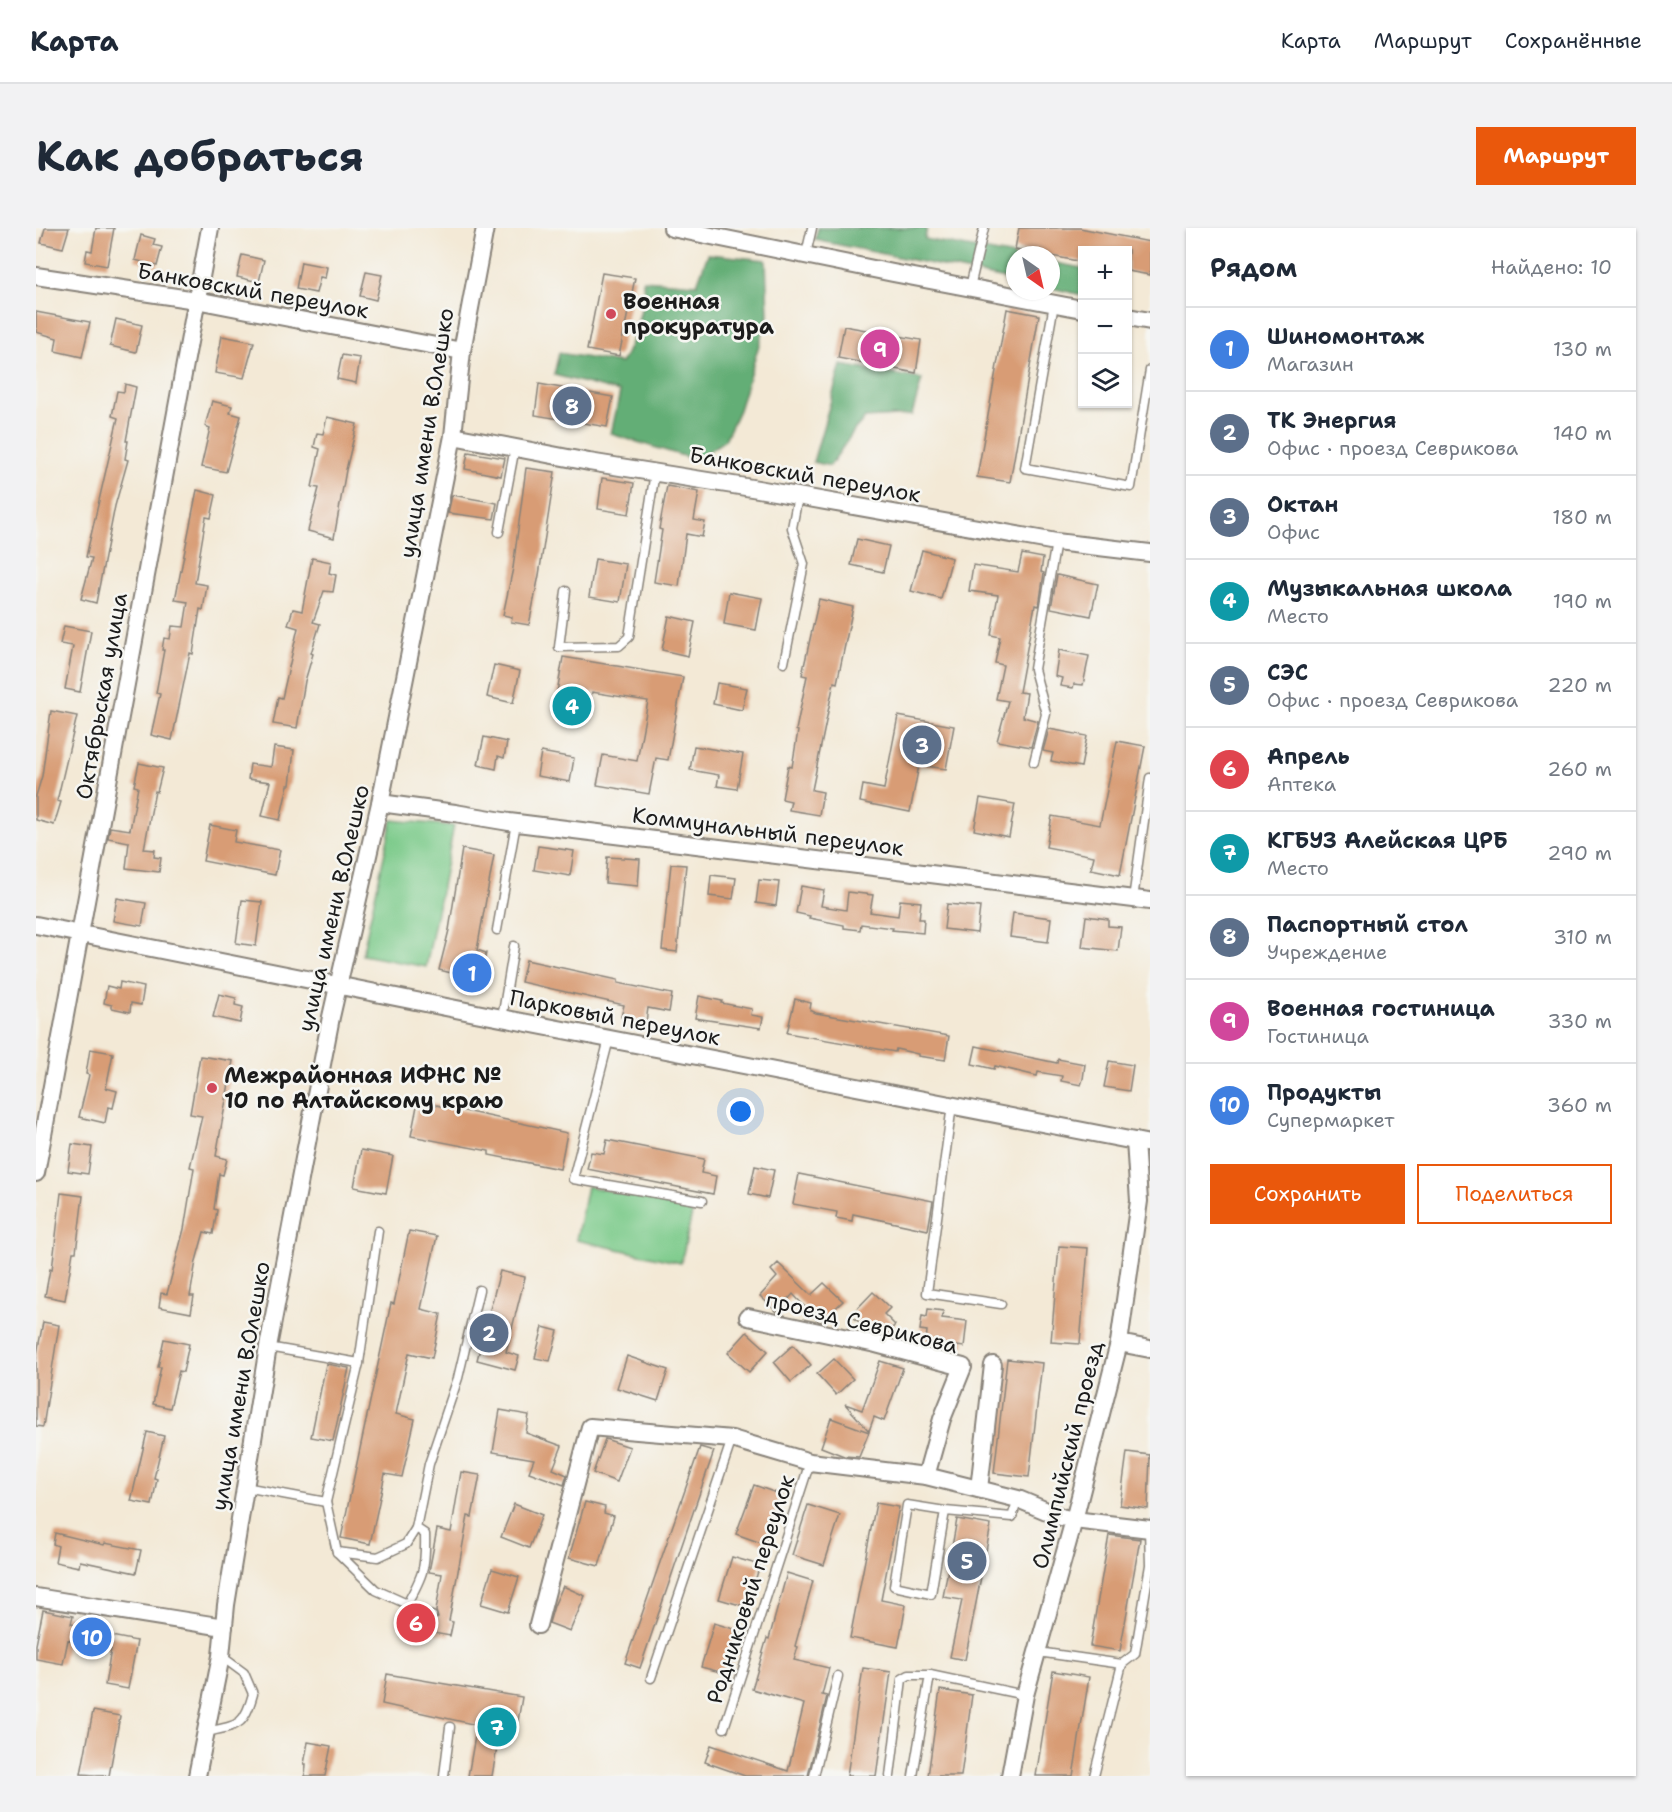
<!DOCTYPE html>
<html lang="ru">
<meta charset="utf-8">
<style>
body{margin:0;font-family:"Shantell Sans",sans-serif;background:#f2f2f3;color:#1f2937}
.controls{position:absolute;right:18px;top:18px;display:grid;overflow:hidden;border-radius:0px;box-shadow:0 2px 4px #0004}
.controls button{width:54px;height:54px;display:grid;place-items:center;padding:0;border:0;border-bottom:2px solid #e0e1e3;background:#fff;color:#1f2937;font:30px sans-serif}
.compass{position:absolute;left:970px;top:18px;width:54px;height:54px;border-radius:50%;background:#fff;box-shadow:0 2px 4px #0004;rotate:146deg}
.you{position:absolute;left:705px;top:884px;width:21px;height:21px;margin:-15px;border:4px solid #fff;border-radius:50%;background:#1a73e8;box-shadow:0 0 0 9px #1a73e833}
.badge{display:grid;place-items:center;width:39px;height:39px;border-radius:50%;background:#ea580c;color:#fff;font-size:20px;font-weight:700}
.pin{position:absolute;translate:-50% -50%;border:3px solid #fff;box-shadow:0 2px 6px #0006}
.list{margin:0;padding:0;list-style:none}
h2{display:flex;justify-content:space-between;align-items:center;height:78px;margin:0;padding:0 24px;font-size:26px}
h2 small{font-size:20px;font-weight:400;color:#747a83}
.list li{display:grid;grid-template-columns:39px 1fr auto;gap:18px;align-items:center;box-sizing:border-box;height:84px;padding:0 24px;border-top:2px solid #e0e1e3}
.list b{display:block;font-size:22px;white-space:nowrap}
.list p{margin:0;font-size:20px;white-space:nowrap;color:#747a83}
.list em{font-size:20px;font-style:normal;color:#747a83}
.actions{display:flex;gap:12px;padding:18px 24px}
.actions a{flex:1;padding:14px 0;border:2px solid #ea580c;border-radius:0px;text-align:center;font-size:21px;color:#ea580c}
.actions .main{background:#ea580c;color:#fff}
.icon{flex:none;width:33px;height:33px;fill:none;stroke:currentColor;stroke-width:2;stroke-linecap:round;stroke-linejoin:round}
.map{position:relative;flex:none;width:1114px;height:1548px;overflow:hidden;border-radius:0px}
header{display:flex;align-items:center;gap:36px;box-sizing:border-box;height:84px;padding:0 30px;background:#fff;border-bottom:2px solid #e0e1e3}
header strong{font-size:28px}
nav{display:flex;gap:33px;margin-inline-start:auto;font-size:21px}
.intro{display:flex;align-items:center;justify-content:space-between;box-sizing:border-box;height:144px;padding:0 36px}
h1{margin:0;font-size:42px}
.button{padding:15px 27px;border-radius:0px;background:#ea580c;color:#fff;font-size:21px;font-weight:700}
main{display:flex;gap:36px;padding:0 36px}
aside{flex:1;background:#fff;border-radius:0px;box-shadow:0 2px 4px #0004}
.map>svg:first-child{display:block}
.green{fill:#7bca8a;stroke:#4c7353;stroke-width:1.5}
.forest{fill:#64ae76;stroke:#406549;stroke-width:1.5}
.building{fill:#d89c75}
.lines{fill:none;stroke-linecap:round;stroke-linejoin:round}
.lane-casing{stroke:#888279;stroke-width:11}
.street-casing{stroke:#888279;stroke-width:20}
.lane{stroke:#fff;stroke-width:8}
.street{stroke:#fff;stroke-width:16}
.poi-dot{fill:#d1495b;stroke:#f6f6f2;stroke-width:2}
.labels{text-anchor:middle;stroke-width:5;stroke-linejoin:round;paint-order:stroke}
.street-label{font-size:22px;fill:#1c1c1c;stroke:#f6f6f2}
.poi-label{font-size:22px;font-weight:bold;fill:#1c1c1c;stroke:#f6f6f2;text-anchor:start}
</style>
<header>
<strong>Карта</strong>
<nav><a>Карта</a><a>Маршрут</a><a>Сохранённые</a></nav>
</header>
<div class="intro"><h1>Как добраться</h1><a class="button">Маршрут</a></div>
<main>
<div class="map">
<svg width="1114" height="1548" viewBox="0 0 1114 1548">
<rect width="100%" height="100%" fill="#f6f6f2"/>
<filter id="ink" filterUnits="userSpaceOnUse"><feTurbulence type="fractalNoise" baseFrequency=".0167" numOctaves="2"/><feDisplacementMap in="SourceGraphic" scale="12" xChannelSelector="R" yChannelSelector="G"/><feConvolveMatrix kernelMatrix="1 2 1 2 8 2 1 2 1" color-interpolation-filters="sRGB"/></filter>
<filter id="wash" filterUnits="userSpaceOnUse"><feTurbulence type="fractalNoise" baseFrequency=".008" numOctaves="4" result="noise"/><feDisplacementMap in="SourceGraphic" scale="24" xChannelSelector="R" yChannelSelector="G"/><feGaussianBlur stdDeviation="1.35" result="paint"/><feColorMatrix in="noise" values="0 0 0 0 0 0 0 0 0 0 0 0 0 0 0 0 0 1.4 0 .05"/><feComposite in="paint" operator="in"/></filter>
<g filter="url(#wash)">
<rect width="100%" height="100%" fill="#f3e9d6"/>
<g class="green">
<polygon points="356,592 418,598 390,739 326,727"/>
<polygon points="551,958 657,981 645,1035 540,1012"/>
</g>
<g class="forest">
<polygon points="782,0 891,0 889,11 979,28 979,53 779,12"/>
<path d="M672 26 730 32 732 88 703 182 689 212 660 232 575 206 584 164 518 147 523 125 585 135C597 116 610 75 607 52L661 56Z"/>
<polygon points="1015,34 1046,40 1046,67 1015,60"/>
<polygon points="805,137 886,151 876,187 829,190 819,201 794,238 777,234"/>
</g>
<g id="blocks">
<g class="building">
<polygon points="9,0 33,0 27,20 5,15"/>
<polygon points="60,0 78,0 71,38 49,34 51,22 56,23"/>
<polygon points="983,0 1044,0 1114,14 1114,47 1092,43 1092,22 1047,22 1047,34 979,21"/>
<polygon points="105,7 119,11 117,17 126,19 121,38 99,32"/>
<polygon points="206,27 228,32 223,54 201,49"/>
<polygon points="265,34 291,39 289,50 284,49 280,65 260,61"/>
<polygon points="330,44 346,47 340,72 324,68"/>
<polygon points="566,45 599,50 583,128 551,122"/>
<polygon points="971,81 1003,87 974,254 941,249"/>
<polygon points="0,84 54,94 46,129 19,123 21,110 0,104"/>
<polygon points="80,91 106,97 100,124 74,118"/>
<polygon points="808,98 885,112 880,145 802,130"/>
<polygon points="186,108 218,114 208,150 179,145"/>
<polygon points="306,127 324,130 320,155 301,151"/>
<polygon points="89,156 100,159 90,213 92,213 89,231 92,232 79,278 60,375 45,371 56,330 50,329 82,190 76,188 81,163 88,164"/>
<polygon points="503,156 577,169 571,199 499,187"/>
<polygon points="176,173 196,178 194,185 205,188 190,244 165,239 174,200 169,198"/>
<polygon points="291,189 321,196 310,242 298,310 272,303 283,260 276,259 284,221 278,219 281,205 287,206"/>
<polygon points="432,224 469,230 465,248 429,241"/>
<polygon points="490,240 519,244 503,347 493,397 475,394 476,389 467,387 477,340"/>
<polygon points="566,250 598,255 593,286 562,281"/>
<polygon points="631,258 663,264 658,292 669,294 666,309 650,306 643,358 618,354 626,302 623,301"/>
<polygon points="161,262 180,267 175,290 170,289 159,355 171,357 167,382 164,381 157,426 154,425 136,512 115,507 124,466 120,465 128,422 126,422 128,410 134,411 136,398 148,399 152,374 139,372"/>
<polygon points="416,267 461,275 458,291 412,285"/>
<polygon points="821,311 853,318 847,344 815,337"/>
<polygon points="886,322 916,330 905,371 875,363"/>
<polygon points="986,326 1007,330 1005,344 1008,345 1003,378 999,377 983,464 991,465 987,489 1002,493 995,519 961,513 972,473 960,471 967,437 959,435 964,409 955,407 962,367 933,363 937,337 982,344"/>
<polygon points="276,330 295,334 293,345 300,347 297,364 288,363 277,394 284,396 275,425 277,426 269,453 261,500 237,496 242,469 246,470 262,400 252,397 257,381 266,383"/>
<polygon points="559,331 590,336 584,374 553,369"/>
<polygon points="1021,347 1062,356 1055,388 1015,380"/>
<polygon points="693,364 726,370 720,402 688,396"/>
<polygon points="783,371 817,379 801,455 798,454 776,562 787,564 783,587 753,582 755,573 746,571 752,538 756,539 762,503 760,502 771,448 766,447"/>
<polygon points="633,388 659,394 652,428 626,422"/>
<polygon points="28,398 55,403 44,464 29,461 37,418 24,416"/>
<polygon points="1023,422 1053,428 1047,457 1038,456 1037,460 1024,458 1026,450 1019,448"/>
<polygon points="527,429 647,449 632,532 620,530 613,566 561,557 567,527 601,533 612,473 556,464 551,488 518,482"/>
<polygon points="458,437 484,443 477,475 451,469"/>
<polygon points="681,455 711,460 706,482 677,476"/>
<polygon points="15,483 41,488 21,573 25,574 18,597 0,592 0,568 6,548"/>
<polygon points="862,488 918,498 910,541 883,537 874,584 824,574 827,557 848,561"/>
<polygon points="1013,501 1051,508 1045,539 1015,533 1017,525 1007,523"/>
<polygon points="448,509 471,514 468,530 462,528 460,541 442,537"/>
<polygon points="1081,513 1109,518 1084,647 1055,641 1058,628 1010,619 1016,588 1064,597"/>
<polygon points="658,518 707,526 701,561 681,558 683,547 654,542"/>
<polygon points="238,519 258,522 254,557 252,557 244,592 226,588 234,554 212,551 214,536 235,539"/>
<polygon points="505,524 538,530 534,554 501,548"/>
<polygon points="103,535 127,540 121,564 119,563 108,621 119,622 118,629 125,630 123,644 90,640 93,614 72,610 74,599 94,602 102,559 98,558"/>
<polygon points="944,570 979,576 973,609 938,602"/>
<polygon points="174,597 200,602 198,614 244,622 239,647 167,633"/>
<polygon points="502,618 538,623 534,648 498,642"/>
<polygon points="426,621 458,627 441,722 450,725 444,752 403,742 413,702"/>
<polygon points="571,629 604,631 602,658 569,655"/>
<polygon points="635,636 650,637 641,724 626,722"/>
<polygon points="675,647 700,650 697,671 673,668"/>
<polygon points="723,652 743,654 740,678 720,675"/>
<polygon points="765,658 788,662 785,678 810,682 812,664 837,667 834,684 862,688 864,672 885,674 883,691 888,691 887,705 856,702 857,700 825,696 824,702 808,700 808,697 773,690 774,688 760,685"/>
<polygon points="81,670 110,675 106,698 77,693"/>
<polygon points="206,672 226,674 220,718 200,715"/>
<polygon points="911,676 944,679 941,705 908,701"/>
<polygon points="977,685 1015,690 1012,714 974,709"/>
<polygon points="1050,688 1072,691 1072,698 1085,699 1082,723 1046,719"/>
<polygon points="490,732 582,752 582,755 636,766 633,784 612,780 610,794 585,789 588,777 485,754"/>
<polygon points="84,754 108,759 105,777 95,775 94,784 76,780 76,777 68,775 71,758 83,761"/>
<polygon points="183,766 200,770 199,777 207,779 204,795 177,789"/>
<polygon points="663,768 686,773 685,775 716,781 715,787 727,789 725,800 659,790"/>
<polygon points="759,771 775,775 774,782 780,785 913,808 909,832 882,828 882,826 860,821 859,824 751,805"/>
<polygon points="940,818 1021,835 1022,831 1049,836 1047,851 1045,857 1025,853 1026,848 1002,844 1001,848 959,838 958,841 936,836"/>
<polygon points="54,821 77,825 70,860 81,863 77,880 72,879 69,895 43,889 53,847 50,846"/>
<polygon points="164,828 197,833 180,928 191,931 187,947 183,946 178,981 181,982 177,1006 168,1004 160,1033 154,1068 158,1068 155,1085 123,1079 125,1065 131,1066 148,1001 158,940 154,939 166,888 154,886"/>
<polygon points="1073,833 1097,837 1093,863 1068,859"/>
<polygon points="382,873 531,905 524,941 453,927 453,923 375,908"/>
<polygon points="571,912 668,931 665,945 680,948 677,966 551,941 555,924 568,926"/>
<polygon points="36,916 56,919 52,946 32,943"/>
<polygon points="325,922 357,928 350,965 318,959"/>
<polygon points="719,938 738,942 732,970 713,966"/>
<polygon points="763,946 897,973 892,1002 817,986 816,993 800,990 801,984 757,976"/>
<polygon points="25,965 47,968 40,1024 37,1024 29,1072 9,1068 14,1041 16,1042"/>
<polygon points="373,1003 401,1008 385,1081 405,1086 396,1130 373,1125 360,1186 379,1191 366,1249 349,1246 334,1316 305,1310 355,1075 358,1076"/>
<polygon points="1023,1018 1052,1020 1044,1116 1015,1114"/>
<polygon points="742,1035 775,1067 788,1055 807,1073 785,1094 782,1093 757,1066 741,1084 724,1068 741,1049 735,1042"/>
<polygon points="464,1043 489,1049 470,1124 483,1128 479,1142 441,1132"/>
<polygon points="837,1064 854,1080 848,1086 859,1097 849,1108 837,1097 832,1102 815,1087"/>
<polygon points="892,1081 907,1083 906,1090 931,1093 928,1119 890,1114 891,1103 884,1102 886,1088 891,1089"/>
<polygon points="7,1094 23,1097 7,1199 0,1198 0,1131"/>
<polygon points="507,1099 522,1103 514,1133 499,1130"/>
<polygon points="711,1104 732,1123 713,1144 692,1125"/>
<polygon points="128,1111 153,1116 147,1144 143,1143 134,1180 117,1176 125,1139 122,1139"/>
<polygon points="757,1117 775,1137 755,1154 738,1134"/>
<polygon points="591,1128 632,1142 622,1173 581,1160"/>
<polygon points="798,1131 817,1151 800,1167 781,1146"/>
<polygon points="971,1131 1006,1135 993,1249 958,1245"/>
<polygon points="844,1133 867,1140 848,1193 838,1189 833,1203 809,1176 826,1182"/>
<polygon points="290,1136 313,1140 297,1213 275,1209"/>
<polygon points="464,1182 493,1187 490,1205 526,1218 517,1241 531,1247 528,1257 493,1244 498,1231 457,1224"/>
<polygon points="795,1190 833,1204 823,1229 808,1228 785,1219"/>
<polygon points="111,1204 128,1208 118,1250 121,1251 116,1277 95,1273"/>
<polygon points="569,1211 594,1219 581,1254 557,1245"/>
<polygon points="664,1219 678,1223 604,1440 589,1435"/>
<polygon points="1091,1224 1114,1227 1112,1281 1084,1277"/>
<polygon points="425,1244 444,1247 436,1289 432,1288 413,1393 417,1394 414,1408 375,1401 378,1388 395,1394 402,1390 400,1383 406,1346 393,1344 401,1301 415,1304"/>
<polygon points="718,1257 746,1267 728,1316 700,1306"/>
<polygon points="549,1274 569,1279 568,1285 578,1288 563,1338 533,1330"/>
<polygon points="840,1275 863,1279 845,1372 870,1377 862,1419 814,1410"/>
<polygon points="478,1276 506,1287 493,1320 465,1309"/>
<polygon points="772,1277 804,1287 788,1337 756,1327"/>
<polygon points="921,1291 955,1297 929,1432 914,1429 926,1372 907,1369"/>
<polygon points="19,1305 68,1317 69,1315 105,1322 100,1345 44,1333 43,1339 19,1334 22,1318 17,1316"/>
<polygon points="1073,1307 1104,1311 1084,1423 1054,1418"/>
<polygon points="696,1329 724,1337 711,1379 683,1371"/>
<polygon points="456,1341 483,1349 472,1384 445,1376"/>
<polygon points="751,1345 777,1353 759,1418 762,1419 758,1432 793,1440 786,1467 791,1468 772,1548 709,1548 669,1534 675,1517 752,1543 768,1476 716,1461 731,1410 733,1411"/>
<polygon points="527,1358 549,1368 534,1403 513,1395 518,1378"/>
<polygon points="7,1382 37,1388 35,1396 65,1402 65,1406 101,1413 92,1461 69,1457 75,1421 32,1412 27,1436 0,1431 0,1417"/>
<polygon points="678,1395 704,1403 692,1446 665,1439"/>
<polygon points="827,1440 855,1444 840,1548 811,1548"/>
<polygon points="1017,1443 1053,1449 1037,1548 1000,1548"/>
<polygon points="351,1446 486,1469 480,1505 464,1502 456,1548 432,1548 441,1497 346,1476"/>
<polygon points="904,1462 936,1467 925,1548 892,1548"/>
<polygon points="57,1483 84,1488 73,1548 45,1546"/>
<polygon points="272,1514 295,1518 289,1548 269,1548 270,1536 268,1536"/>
</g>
</g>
</g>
<g filter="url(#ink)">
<use href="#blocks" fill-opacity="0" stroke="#888279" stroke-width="1.5"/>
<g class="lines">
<defs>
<g id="lane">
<polyline points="770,26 776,0"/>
<polyline points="934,59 948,0"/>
<polyline points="1018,76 989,240 1095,259 1114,142"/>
<polyline points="463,304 479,219"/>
<polyline points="530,363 523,419 583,418 593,409 619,244"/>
<polyline points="748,435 768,336 756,300 762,268"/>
<polyline points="998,534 1010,486 998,441 1020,314"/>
<polyline points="1097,671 1114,550"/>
<polyline points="461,702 480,595"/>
<polyline points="466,791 478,718"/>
<polyline points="573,811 537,951 666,973"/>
<polyline points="916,877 891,1065 965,1076"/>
<polyline points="232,1119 323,1135"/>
<polyline points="209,1259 290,1274 323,1135 342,1003"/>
<polyline points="290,1274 301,1324 340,1362 371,1376 385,1385 396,1388"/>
<polyline points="909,1283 871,1277 858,1358 895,1366 909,1283 976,1289 982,1271"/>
<polyline points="301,1324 342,1329 370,1316 380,1300"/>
<path d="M371 1376C387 1347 390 1340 389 1306L380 1300 393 1236 422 1150 443 1062"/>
<polyline points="1002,1424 1086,1436 1058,1548"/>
<polyline points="1086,1436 1099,1426 1114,1337 1113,1300"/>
<polyline points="615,1450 696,1211"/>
<polyline points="688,1500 774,1234"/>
<path d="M170 1504C202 1497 208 1499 217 1466L208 1445 185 1428"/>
<polyline points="408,1548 414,1499"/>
<polyline points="778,1548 802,1448"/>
<polyline points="854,1548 866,1451 873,1447 894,1447"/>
<polyline points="877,1548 894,1447 989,1467"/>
</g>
<g id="street">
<polyline points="636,0 857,45 1046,81"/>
<polyline points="0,48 160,72 426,123"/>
<polyline points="1092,89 1114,93"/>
<polyline points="417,208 553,234 722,261 1020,314 1114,325"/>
<polyline points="344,575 419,585 473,594 1114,673"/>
<path d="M0 697C371 772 742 845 1114 916"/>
<polyline points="0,945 174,0"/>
<polyline points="712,1089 840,1116 927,1139 906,1191 890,1248"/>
<polyline points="1083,1115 1114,1121"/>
<polyline points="943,1261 957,1137"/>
<polyline points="0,1369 188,1399"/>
<polyline points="502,1397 554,1199 696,1211 774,1234 890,1248 982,1271 1025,1289 1038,1292 1114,1301"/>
<polyline points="161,1548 185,1428 190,1377 232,1119 295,789 344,575 417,208 426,123 449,0"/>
<polyline points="974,1548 989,1467 1038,1292 1083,1115 1103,973 1099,913"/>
</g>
</defs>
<use href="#lane" class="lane-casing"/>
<use href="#street" class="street-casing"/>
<use href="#lane" class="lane"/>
<use href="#street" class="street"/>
</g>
</g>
<g class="poi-dot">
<circle cx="575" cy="86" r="6"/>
<circle cx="176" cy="860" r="6"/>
</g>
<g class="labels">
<g class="street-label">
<text transform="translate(217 62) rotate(10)" y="8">Банковский переулок</text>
<text transform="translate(390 205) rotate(-81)" y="8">улица имени В.Олешко</text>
<text transform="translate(769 246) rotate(10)" y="8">Банковский переулок</text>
<text transform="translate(65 468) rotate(-80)" y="8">Октябрьская улица</text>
<text transform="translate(732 603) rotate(7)" y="8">Коммунальный переулок</text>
<text transform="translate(297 680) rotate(-77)" y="8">улица имени В.Олешко</text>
<text transform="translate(579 789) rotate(11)" y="8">Парковый переулок</text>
<text transform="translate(826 1094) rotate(14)" y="8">проезд Севрикова</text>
<text transform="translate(204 1158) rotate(-80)" y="8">улица имени В.Олешко</text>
<text transform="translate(1031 1227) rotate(-76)" y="8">Олимпийский проезд</text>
<text transform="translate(714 1361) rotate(-72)" y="8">Родниковый переулок</text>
</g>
<g class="poi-label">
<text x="587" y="81">Военная<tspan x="587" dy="25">прокуратура</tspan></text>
<text x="188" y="855">Межрайонная ИФНС №<tspan x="188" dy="25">10 по Алтайскому краю</tspan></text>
</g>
</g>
</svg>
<div class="controls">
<button>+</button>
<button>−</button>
<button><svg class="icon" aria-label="layers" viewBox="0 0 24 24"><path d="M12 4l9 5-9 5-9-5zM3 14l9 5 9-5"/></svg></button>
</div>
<svg class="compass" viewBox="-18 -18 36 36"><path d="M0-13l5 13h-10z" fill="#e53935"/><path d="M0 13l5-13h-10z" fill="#747a83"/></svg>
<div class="you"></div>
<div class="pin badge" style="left:436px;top:745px;background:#3f7fe0">1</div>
<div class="pin badge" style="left:453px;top:1105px;background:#5c6f8a">2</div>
<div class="pin badge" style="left:886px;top:517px;background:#5c6f8a">3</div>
<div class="pin badge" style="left:536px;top:478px;background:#0f9aa8">4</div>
<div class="pin badge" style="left:931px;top:1333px;background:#5c6f8a">5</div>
<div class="pin badge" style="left:380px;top:1395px;background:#e0444e">6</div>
<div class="pin badge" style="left:461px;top:1499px;background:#0f9aa8">7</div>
<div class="pin badge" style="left:536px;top:178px;background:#5c6f8a">8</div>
<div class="pin badge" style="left:844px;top:121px;background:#d1479c">9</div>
<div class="pin badge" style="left:56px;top:1409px;background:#3f7fe0">10</div>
</div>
<aside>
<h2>Рядом<small>Найдено: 10</small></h2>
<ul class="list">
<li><span class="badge" style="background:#3f7fe0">1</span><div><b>Шиномонтаж</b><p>Магазин</p></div><em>130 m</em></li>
<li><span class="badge" style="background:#5c6f8a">2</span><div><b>ТК Энергия</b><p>Офис · проезд Севрикова</p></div><em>140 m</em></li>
<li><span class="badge" style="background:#5c6f8a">3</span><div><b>Октан</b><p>Офис</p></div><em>180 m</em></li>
<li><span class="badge" style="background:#0f9aa8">4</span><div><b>Музыкальная школа</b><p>Место</p></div><em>190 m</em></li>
<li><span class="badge" style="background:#5c6f8a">5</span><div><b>СЭС</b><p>Офис · проезд Севрикова</p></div><em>220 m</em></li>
<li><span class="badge" style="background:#e0444e">6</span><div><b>Апрель</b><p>Аптека</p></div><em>260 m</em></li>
<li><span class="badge" style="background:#0f9aa8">7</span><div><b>КГБУЗ Алейская ЦРБ</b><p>Место</p></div><em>290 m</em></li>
<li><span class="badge" style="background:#5c6f8a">8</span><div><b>Паспортный стол</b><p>Учреждение</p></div><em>310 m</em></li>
<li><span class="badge" style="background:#d1479c">9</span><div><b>Военная гостиница</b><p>Гостиница</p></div><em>330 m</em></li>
<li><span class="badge" style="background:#3f7fe0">10</span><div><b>Продукты</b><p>Супермаркет</p></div><em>360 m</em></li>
</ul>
<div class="actions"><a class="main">Сохранить</a><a>Поделиться</a></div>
</aside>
</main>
